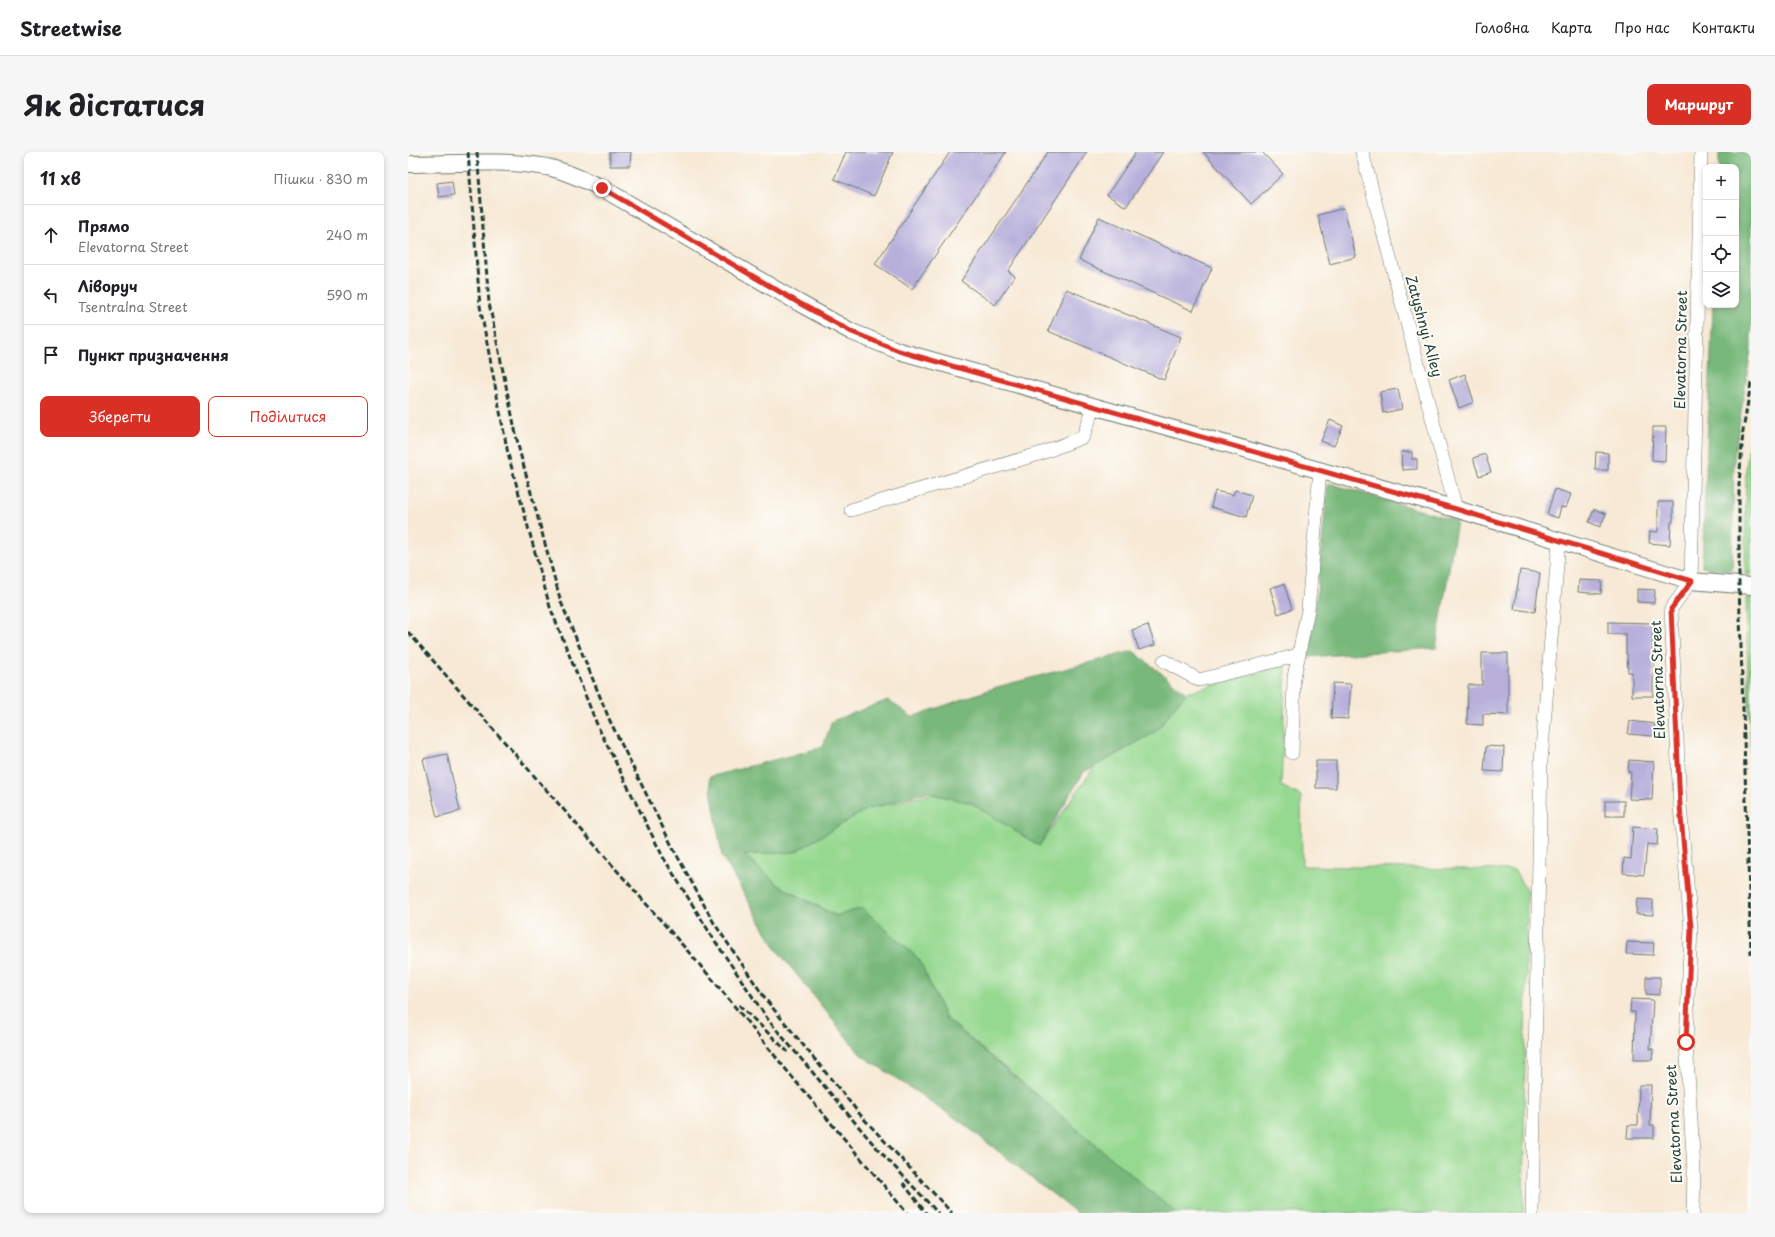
<!DOCTYPE html>
<html lang="uk">
<meta charset="utf-8">
<style>
body{margin:0;font-family:"Playpen Sans",sans-serif;background:#f6f6f6;color:#202124}
.controls{position:absolute;right:12px;top:12px;display:grid;overflow:hidden;border-radius:8px;box-shadow:0 2px 6px #0003}
.controls button{width:36px;height:36px;display:grid;place-items:center;padding:0;border:0;border-bottom:1px solid #e0e0e0;background:#fff;color:#202124;font:20px sans-serif}
.stop{position:absolute;width:12px;height:12px;margin:-9px;border:3px solid #d93025;border-radius:50%;background:#fff}
.stop.end{background:#d93025;border-color:#fff;box-shadow:0 1px 4px #0008}
.list{margin:0;padding:0;list-style:none}
h2{display:flex;justify-content:space-between;align-items:center;height:52px;margin:0;padding:0 16px;font-size:17px}
h2 small{font-size:13px;font-weight:400;color:#757577}
.list li{display:grid;grid-template-columns:26px 1fr auto;gap:12px;align-items:center;box-sizing:border-box;height:60px;padding:0 16px;border-top:1px solid #e0e0e0}
.list b{display:block;font-size:15px;white-space:nowrap}
.list p{margin:0;font-size:13px;white-space:nowrap;color:#757577}
.list em{font-size:13px;font-style:normal;color:#757577}
.actions{display:flex;gap:8px;padding:12px 16px}
.actions a{flex:1;padding:9px 0;border:1px solid #d93025;border-radius:8px;text-align:center;font-size:14px;color:#d93025}
.actions .main{background:#d93025;color:#fff}
.icon{flex:none;width:22px;height:22px;fill:none;stroke:currentColor;stroke-width:2;stroke-linecap:round;stroke-linejoin:round}
.map{position:relative;flex:none;width:1343px;height:1061px;overflow:hidden;border-radius:8px}
header{display:flex;align-items:center;gap:24px;box-sizing:border-box;height:56px;padding:0 20px;background:#fff;border-bottom:1px solid #e0e0e0}
header strong{font-size:19px}
nav{display:flex;gap:22px;margin-inline-start:auto;font-size:14px}
.intro{display:flex;align-items:center;justify-content:space-between;box-sizing:border-box;height:96px;padding:0 24px}
h1{margin:0;font-size:28px}
.button{padding:10px 18px;border-radius:8px;background:#d93025;color:#fff;font-size:14px;font-weight:700}
main{display:flex;gap:24px;padding:0 24px}
aside{flex:1;background:#fff;border-radius:8px;box-shadow:0 2px 6px #0003}
.map>svg:first-child{display:block}
.green{fill:#95d88f;stroke:#5a8a62}
.forest{fill:#78b87a;stroke:#4c7a57}
.building{fill:#b8b0db}
.lines{fill:none;stroke-linecap:round;stroke-linejoin:round}
.minor-casing{stroke:#6b796c;stroke-width:14}
.major-casing{stroke:#6b796c;stroke-width:18}
.minor{stroke:#fff;stroke-width:13}
.major{stroke:#fff;stroke-width:16}
.rail{stroke:#1f3d34;stroke-width:3;stroke-dasharray:6 3;stroke-linecap:butt}
.route{stroke:#d93025;stroke-width:5}
.labels{text-anchor:middle;stroke-width:4;stroke-linejoin:round;paint-order:stroke}
.street-label{font-size:14px;fill:#1f3d34;stroke:#fdfcf7}
</style>
<header>
<strong>Streetwise</strong>
<nav><a>Головна</a><a>Карта</a><a>Про нас</a><a>Контакти</a></nav>
</header>
<div class="intro"><h1>Як дістатися</h1><a class="button">Маршрут</a></div>
<main>
<aside>
<h2>11 хв<small>Пішки · 830 m</small></h2>
<ul class="list">
<li><svg class="icon" aria-label="ahead" viewBox="0 0 24 24"><path d="M12 20V5M6 11l6-6 6 6"/></svg><div><b>Прямо</b><p>Elevatorna Street</p></div><em>240 m</em></li>
<li><svg class="icon" aria-label="left" viewBox="0 0 24 24"><path d="M17 20v-9H6M10 6l-5 5 5 5"/></svg><div><b>Ліворуч</b><p>Tsentralna Street</p></div><em>590 m</em></li>
<li><svg class="icon" aria-label="arrive" viewBox="0 0 24 24"><path d="M6 21V4h12l-3 4 3 4H6"/></svg><div><b>Пункт призначення</b></div></li>
</ul>
<div class="actions"><a class="main">Зберегти</a><a>Поділитися</a></div>
</aside>
<div class="map">
<svg width="1343" height="1061" viewBox="0 0 1343 1061">
<rect width="100%" height="100%" fill="#fdfcf7"/>
<filter id="ink" filterUnits="userSpaceOnUse"><feTurbulence type="fractalNoise" baseFrequency=".025" numOctaves="2"/><feDisplacementMap in="SourceGraphic" scale="8" xChannelSelector="R" yChannelSelector="G"/><feConvolveMatrix kernelMatrix="1 2 1 2 8 2 1 2 1" color-interpolation-filters="sRGB"/></filter>
<filter id="wash" filterUnits="userSpaceOnUse"><feTurbulence type="fractalNoise" baseFrequency=".012" numOctaves="4" result="noise"/><feDisplacementMap in="SourceGraphic" scale="16" xChannelSelector="R" yChannelSelector="G"/><feGaussianBlur stdDeviation="0.9" result="paint"/><feColorMatrix in="noise" values="0 0 0 0 0 0 0 0 0 0 0 0 0 0 0 0 0 1.4 0 .05"/><feComposite in="paint" operator="in"/></filter>
<g filter="url(#wash)">
<rect width="100%" height="100%" fill="#f7e9d5"/>
<g class="green">
<polygon points="1343,273 1343,422 1337,422 1338,317"/>
<polygon points="1338,446 1343,446 1343,623"/>
<polygon points="878,513 873,634 893,644 894,714 1106,718 1119,740 1115,1061 768,1061 537,865 511,807 372,734 335,703 387,700 457,658 524,642 563,651 631,694 686,615 747,580 778,541"/>
</g>
<g class="forest">
<polygon points="1311,0 1343,0 1343,197 1326,305 1324,419 1294,415 1305,153 1328,153 1328,15 1311,15"/>
<polygon points="920,331 1049,369 1028,496 899,505 908,450"/>
<polygon points="725,499 778,541 747,580 676,620 631,694 563,651 519,640 457,658 387,700 336,703 372,734 427,764 454,756 511,807 537,866 768,1061 669,1061 553,970 452,902 369,798 314,704 301,625 415,595 424,569 480,548 504,565 589,535"/>
</g>
<g id="blocks">
<g class="building">
<polygon points="202,0 223,0 222,14 202,14"/>
<polygon points="438,0 485,0 466,44 426,27"/>
<polygon points="542,0 598,0 504,137 467,112"/>
<polygon points="640,0 679,0 600,119 607,124 587,153 553,129"/>
<polygon points="728,0 755,0 718,55 699,43"/>
<polygon points="795,0 854,0 875,22 843,52"/>
<polygon points="44,29 46,43 31,45 29,31"/>
<polygon points="936,56 948,105 922,112 910,63"/>
<polygon points="691,65 804,116 785,159 671,108"/>
<polygon points="658,137 773,185 756,228 640,179"/>
<polygon points="1057,222 1066,250 1051,256 1041,228"/>
<polygon points="990,237 994,257 975,261 972,240"/>
<polygon points="922,268 935,274 926,294 913,289"/>
<polygon points="1245,275 1258,275 1257,309 1244,308"/>
<polygon points="993,300 1004,300 1004,307 1009,307 1009,317 994,318"/>
<polygon points="1188,300 1200,301 1200,318 1187,318"/>
<polygon points="1077,302 1083,320 1071,324 1065,306"/>
<polygon points="1147,337 1163,342 1158,356 1153,355 1150,366 1139,362"/>
<polygon points="827,338 844,343 838,365 803,355 807,339 825,343"/>
<polygon points="1250,350 1265,350 1265,370 1263,370 1262,393 1241,391 1242,379 1250,380"/>
<polygon points="1186,357 1198,362 1192,375 1181,370"/>
<polygon points="1112,418 1132,421 1127,460 1106,457"/>
<polygon points="1171,428 1194,429 1193,442 1170,440"/>
<polygon points="876,432 884,457 870,462 862,436"/>
<polygon points="1229,437 1247,438 1246,451 1229,450"/>
<polygon points="1200,470 1245,471 1244,506 1246,506 1246,520 1245,520 1245,544 1224,544 1224,520 1220,520 1219,502 1218,502 1218,482 1200,482"/>
<polygon points="740,473 747,493 731,498 724,478"/>
<polygon points="1074,501 1100,501 1100,563 1075,562 1075,573 1059,572 1060,533 1074,533"/>
<polygon points="925,531 943,532 940,567 923,566"/>
<polygon points="1222,569 1247,572 1245,584 1220,582"/>
<polygon points="1078,594 1096,595 1095,620 1076,619"/>
<polygon points="39,602 52,659 29,665 15,607"/>
<polygon points="1221,608 1246,610 1244,648 1221,647 1223,620 1220,620"/>
<rect x="908" y="609" width="20" height="27"/>
<rect x="1197" y="649" width="19" height="15"/>
<polygon points="1225,675 1250,677 1249,693 1239,692 1236,723 1215,721 1216,706 1223,707"/>
<polygon points="1229,747 1245,748 1245,763 1228,762"/>
<polygon points="1219,790 1246,791 1245,803 1218,802"/>
<polygon points="1238,825 1252,825 1252,843 1238,842"/>
<polygon points="1223,847 1245,848 1242,897 1245,897 1244,908 1226,908 1227,860 1222,860"/>
<polygon points="1231,933 1243,933 1242,973 1246,973 1246,986 1219,986 1220,973 1230,973"/>
</g>
</g>
</g>
<g filter="url(#ink)">
<use href="#blocks" fill-opacity="0" stroke="#6b796c" stroke-width="1"/>
<g class="lines">
<defs>
<g id="minor">
<polyline points="954,0 1048,357"/>
<polyline points="443,358 634,301 675,285 686,255"/>
<polyline points="756,509 791,528 891,503"/>
<polyline points="884,601 886,525 900,458 912,319"/>
<polyline points="1124,1061 1133,609 1151,388"/>
<polyline points="1285,1061 1286,1018 1278,890 1283,776 1272,654 1263,457 1283,429 1293,0"/>
</g>
<path id="major" d="M0 12C46 12 93 7 139 15 158 19 176 28 194 36L391 151 444 180 491 199 1048 357 1283 429 1343 434"/>
</defs>
<use href="#minor" class="minor-casing"/>
<use href="#major" class="major-casing"/>
<use href="#minor" class="minor"/>
<use href="#major" class="major"/>
<g class="rail">
<polyline points="60,0 72,154 100,302 142,455 190,575 255,705 305,786 361,869 467,994 530,1061"/>
<polyline points="69,0 81,151 111,297 153,450 202,569 266,698 306,771 359,849 455,966 544,1061"/>
<polyline points="1343,231 1335,279 1331,333 1331,434 1343,802"/>
<polyline points="0,480 305,828 389,931 499,1061"/>
<polyline points="331,853 380,900"/>
<polyline points="495,1031 518,1061"/>
</g>
</g>
</g>
<g class="lines" filter="url(#ink)">
<polyline class="route" points="194,36 391,151 444,180 491,199 1048,357 1284,429 1263,457 1272,654 1283,776 1278,890"/>
</g>
<g class="labels">
<g class="street-label">
<text transform="translate(1016 174) rotate(75)" y="5">Zatyshnyi Alley</text>
<text transform="translate(1273 198) rotate(-89)" y="5">Elevatorna Street</text>
<text transform="translate(1250 528) rotate(-92)" y="5">Elevatorna Street</text>
<text transform="translate(1266 972) rotate(-93)" y="5">Elevatorna Street</text>
</g>
</g>
</svg>
<div class="controls">
<button>+</button>
<button>−</button>
<button><svg class="icon" aria-label="locate" viewBox="0 0 24 24"><circle cx="12" cy="12" r="6"/><path d="M12 2v4M12 18v4M2 12h4M18 12h4"/></svg></button>
<button><svg class="icon" aria-label="layers" viewBox="0 0 24 24"><path d="M12 4l9 5-9 5-9-5zM3 14l9 5 9-5"/></svg></button>
</div>
<div class="stop" style="left:1278px;top:890px"></div>
<div class="stop end" style="left:194px;top:36px"></div>
</div>
</main>
